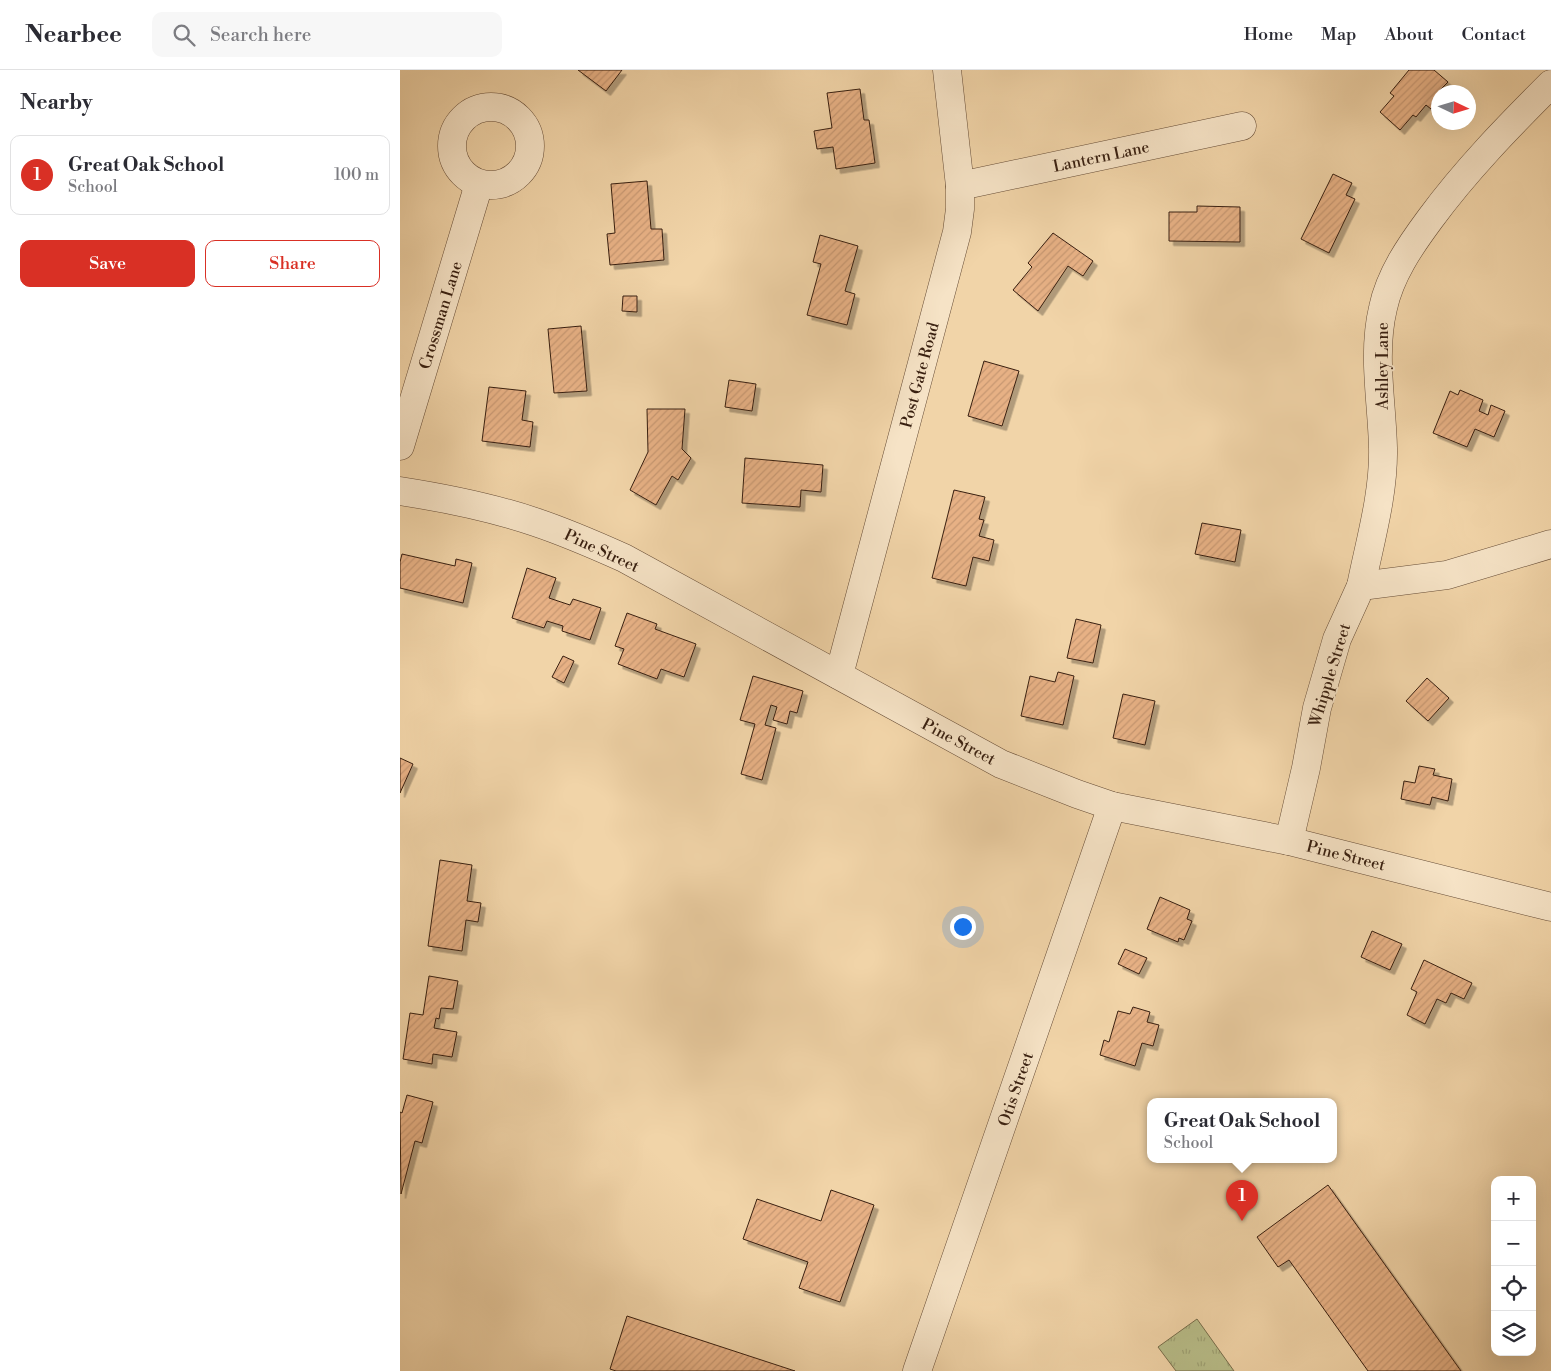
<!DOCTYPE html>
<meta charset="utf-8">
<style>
body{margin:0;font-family:"Libre Bodoni",serif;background:#f7f7f7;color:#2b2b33}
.controls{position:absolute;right:15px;bottom:15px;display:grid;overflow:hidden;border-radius:10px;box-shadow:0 5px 20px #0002}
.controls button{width:45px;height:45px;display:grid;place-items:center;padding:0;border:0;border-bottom:1px solid #e1e1e2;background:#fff;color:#2b2b33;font:25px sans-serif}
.compass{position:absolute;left:1031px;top:15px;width:45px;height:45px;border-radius:50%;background:#fff;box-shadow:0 5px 20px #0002;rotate:94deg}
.you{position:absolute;left:562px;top:856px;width:18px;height:18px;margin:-12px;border:4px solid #fff;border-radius:50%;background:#1a73e8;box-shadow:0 0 0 8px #1a73e833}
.badge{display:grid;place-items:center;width:32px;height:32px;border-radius:50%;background:#d93025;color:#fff;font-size:16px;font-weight:700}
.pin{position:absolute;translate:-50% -41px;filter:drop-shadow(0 1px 2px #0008)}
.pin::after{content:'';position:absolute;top:26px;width:18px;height:15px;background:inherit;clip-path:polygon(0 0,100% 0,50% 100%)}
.popup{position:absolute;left:747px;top:1028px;width:190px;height:65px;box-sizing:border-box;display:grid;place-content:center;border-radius:10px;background:#fff;filter:drop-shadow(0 1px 4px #0005);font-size:16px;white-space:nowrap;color:#7c7c81}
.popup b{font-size:19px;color:#2b2b33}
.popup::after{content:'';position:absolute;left:50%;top:100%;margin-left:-10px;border:10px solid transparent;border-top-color:#fff}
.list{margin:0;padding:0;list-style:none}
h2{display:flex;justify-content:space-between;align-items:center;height:65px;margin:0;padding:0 20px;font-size:21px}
h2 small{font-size:16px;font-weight:400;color:#7c7c81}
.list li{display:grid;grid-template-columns:32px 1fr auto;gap:15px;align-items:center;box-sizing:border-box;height:80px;margin:0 10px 10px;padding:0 10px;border:1px solid #e1e1e2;border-radius:10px}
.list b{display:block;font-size:19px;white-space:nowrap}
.list p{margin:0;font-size:16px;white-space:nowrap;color:#7c7c81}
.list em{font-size:16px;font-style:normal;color:#7c7c81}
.actions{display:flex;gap:10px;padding:15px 20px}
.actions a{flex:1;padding:11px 0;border:1px solid #d93025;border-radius:10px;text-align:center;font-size:18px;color:#d93025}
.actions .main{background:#d93025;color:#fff}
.icon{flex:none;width:28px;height:28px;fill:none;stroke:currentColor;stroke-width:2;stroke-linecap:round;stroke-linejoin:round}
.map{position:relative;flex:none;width:1151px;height:1301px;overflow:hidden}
header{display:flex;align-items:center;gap:30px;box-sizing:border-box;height:70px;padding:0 25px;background:#fff;border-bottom:1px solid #e1e1e2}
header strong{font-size:24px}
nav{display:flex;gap:28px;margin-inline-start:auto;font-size:18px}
.search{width:350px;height:45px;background:#f7f7f7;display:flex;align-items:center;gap:12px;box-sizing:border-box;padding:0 18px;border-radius:10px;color:#7c7c81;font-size:19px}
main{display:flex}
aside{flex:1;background:#fff}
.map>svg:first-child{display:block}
.park{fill:url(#park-tufts);stroke:#786e4c}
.building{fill:url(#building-hatch);stroke:#381f10;filter:url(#shadow)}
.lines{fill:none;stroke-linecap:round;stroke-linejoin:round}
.minor-casing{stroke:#664c36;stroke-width:29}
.minor{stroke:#f6e3c6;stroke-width:28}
.labels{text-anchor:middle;stroke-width:4;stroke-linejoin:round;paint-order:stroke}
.street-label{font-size:16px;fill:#381f10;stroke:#f6e3c6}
</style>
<header>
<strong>Nearbee</strong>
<div class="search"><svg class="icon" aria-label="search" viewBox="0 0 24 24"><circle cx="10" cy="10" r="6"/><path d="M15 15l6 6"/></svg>Search here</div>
<nav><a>Home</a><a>Map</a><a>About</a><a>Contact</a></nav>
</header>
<main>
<aside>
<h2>Nearby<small></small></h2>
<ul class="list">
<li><span class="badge">1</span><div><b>Great Oak School</b><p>School</p></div><em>100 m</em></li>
</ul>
<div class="actions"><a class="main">Save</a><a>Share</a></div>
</aside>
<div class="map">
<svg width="1151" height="1301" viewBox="0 0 1151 1301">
<defs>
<pattern id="park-tufts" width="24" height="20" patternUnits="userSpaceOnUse" patternTransform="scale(1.25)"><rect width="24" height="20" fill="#b8bd89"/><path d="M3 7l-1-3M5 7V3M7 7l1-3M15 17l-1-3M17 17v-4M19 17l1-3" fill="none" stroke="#9fa275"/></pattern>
<pattern id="building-hatch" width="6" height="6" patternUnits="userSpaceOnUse" patternTransform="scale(1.25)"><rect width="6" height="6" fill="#e7b185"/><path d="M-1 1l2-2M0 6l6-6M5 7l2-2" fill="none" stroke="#c79872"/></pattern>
<filter id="shadow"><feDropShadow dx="4.5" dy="4.5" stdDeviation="0" flood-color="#0004"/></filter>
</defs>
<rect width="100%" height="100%" fill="#f1d4a8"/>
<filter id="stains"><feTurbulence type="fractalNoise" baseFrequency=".004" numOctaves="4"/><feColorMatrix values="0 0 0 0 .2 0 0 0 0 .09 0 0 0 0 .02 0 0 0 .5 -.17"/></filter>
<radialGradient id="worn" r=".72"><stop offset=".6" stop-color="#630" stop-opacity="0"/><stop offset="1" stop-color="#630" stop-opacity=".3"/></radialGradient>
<polygon class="park" points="797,1249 834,1301 776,1301 758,1277"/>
<g class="building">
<polygon points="178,0 222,0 206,21"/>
<polygon points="1009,0 1034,0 1048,12 1038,22 1038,30 1031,39 1026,35 1016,47 1013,45 1000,60 980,42 994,26 990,23"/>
<polygon points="460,19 464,50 469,50 475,93 436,99 433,77 417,79 414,61 432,58 427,23"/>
<polygon points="933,104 952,113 946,125 955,129 929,183 901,169"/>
<polygon points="247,111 251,159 262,159 264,190 210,195 207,164 215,163 211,114"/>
<polygon points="797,136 840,137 840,172 769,171 769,142 797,142"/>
<polygon points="653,163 693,191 683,206 668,196 638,241 613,220 632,197 628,193"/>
<polygon points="420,165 458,176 445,221 455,224 447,255 407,245 421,194 413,192"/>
<polygon points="223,226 237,226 237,242 222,241"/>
<polygon points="181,256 187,321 154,323 148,259"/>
<polygon points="584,291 619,301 602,356 568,346"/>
<polygon points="329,310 356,314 352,341 325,337"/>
<polygon points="89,317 126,321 122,350 133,352 130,377 82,371"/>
<polygon points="1060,320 1083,330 1079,341 1088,345 1091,335 1105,341 1094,367 1075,359 1067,377 1033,363 1050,321 1058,325"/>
<polygon points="247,339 285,339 282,379 291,388 278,410 272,406 256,435 230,420 248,382"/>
<polygon points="345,388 423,395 421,422 401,420 400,437 342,433"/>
<polygon points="554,420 585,427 579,449 584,450 579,466 594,470 589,491 573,487 566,516 532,508"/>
<polygon points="802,453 841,460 835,492 795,484"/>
<polygon points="2,484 55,496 56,489 72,493 63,533 0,518 0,492"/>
<polygon points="127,498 156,508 149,528 170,535 173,529 201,538 190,570 162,561 163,556 147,551 144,558 112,548"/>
<polygon points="227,543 257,554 255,559 296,574 284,607 261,599 257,609 218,594 224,579 215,576"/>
<polygon points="676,549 701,555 693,593 667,588"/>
<polygon points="163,586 174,591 164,613 152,607"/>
<polygon points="658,602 674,606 663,655 621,646 630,606 655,612"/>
<polygon points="353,606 403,621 397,643 390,641 387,654 373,650 377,637 371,635 365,655 376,658 362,710 341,704 355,654 340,650"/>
<polygon points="1027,608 1049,628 1028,651 1006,631"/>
<polygon points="723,624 755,631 745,675 713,668"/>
<polygon points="0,688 13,694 0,723"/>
<polygon points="1019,696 1035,699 1033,705 1052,709 1048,731 1032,727 1030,735 1001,729 1004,711 1015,713"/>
<polygon points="40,790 72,795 67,831 81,833 78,852 66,850 62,881 28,876"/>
<polygon points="760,827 790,840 787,849 792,851 784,870 779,868 778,872 747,859"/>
<polygon points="972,861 1002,874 990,900 961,887"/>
<polygon points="725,879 747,888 739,904 718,894"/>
<polygon points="1024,890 1072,913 1064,929 1051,923 1046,933 1037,929 1025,954 1007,945 1017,922 1011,919"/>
<polygon points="29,906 58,911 53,939 41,938 39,949 36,948 34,958 57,962 52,987 33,984 32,994 3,989 10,943 23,945"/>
<polygon points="733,937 750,942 747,952 759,955 753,976 742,973 735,996 700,985 704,970 709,972 718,941 730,944"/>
<polygon points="7,1025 33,1032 22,1073 15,1071 1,1124 0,1042 2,1043"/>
<polygon points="928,1115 1061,1301 968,1301 889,1190 878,1197 857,1167"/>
<polygon points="431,1120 474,1135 440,1232 399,1218 408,1192 343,1169 357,1129 421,1151"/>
<polygon points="227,1246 395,1301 216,1301 210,1299"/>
</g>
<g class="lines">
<defs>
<g id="minor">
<circle cx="91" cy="76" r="39"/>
<polyline points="560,116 842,56"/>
<polyline points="0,376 79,114"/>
<path d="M0 421C45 428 91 437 135 452 165 462 195 475 224 488L601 694 677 724 712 736 889 771 1151 837"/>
<path d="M961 516C970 471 984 424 983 378 982 332 972 284 983 238 990 205 1010 176 1030 149 1066 100 1108 57 1151 14"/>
<polyline points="439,605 557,162 560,139 560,116 547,0"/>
<polyline points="889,771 906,698 917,638 937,569 961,516 1047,505 1151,474"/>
<polyline points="517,1301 712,736"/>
</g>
</defs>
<use href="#minor" class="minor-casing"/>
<use href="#minor" class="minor"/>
</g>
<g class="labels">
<g class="street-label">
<text transform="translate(701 86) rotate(-12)" y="6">Lantern Lane</text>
<text transform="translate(40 245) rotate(-73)" y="6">Crossman Lane</text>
<text transform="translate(982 296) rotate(-90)" y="6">Ashley Lane</text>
<text transform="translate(519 305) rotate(-75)" y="6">Post Gate Road</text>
<text transform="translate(202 480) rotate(25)" y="6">Pine Street</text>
<text transform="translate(929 605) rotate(-73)" y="6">Whipple Street</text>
<text transform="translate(559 671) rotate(28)" y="6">Pine Street</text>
<text transform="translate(946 785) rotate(14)" y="6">Pine Street</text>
<text transform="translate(615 1019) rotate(-71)" y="6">Otis Street</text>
</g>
</g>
<rect width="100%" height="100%" filter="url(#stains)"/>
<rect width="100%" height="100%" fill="url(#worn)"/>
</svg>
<div class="controls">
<button>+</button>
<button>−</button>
<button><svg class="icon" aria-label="locate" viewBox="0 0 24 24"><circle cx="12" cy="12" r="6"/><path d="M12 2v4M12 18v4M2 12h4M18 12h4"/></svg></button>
<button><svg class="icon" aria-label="layers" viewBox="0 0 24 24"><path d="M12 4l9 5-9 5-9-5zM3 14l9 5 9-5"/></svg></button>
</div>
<svg class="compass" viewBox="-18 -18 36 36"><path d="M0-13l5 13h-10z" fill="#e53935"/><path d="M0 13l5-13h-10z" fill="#7c7c81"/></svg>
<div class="you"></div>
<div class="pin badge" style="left:842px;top:1151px">1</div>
<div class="popup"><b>Great Oak School</b>School</div>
</div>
</main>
